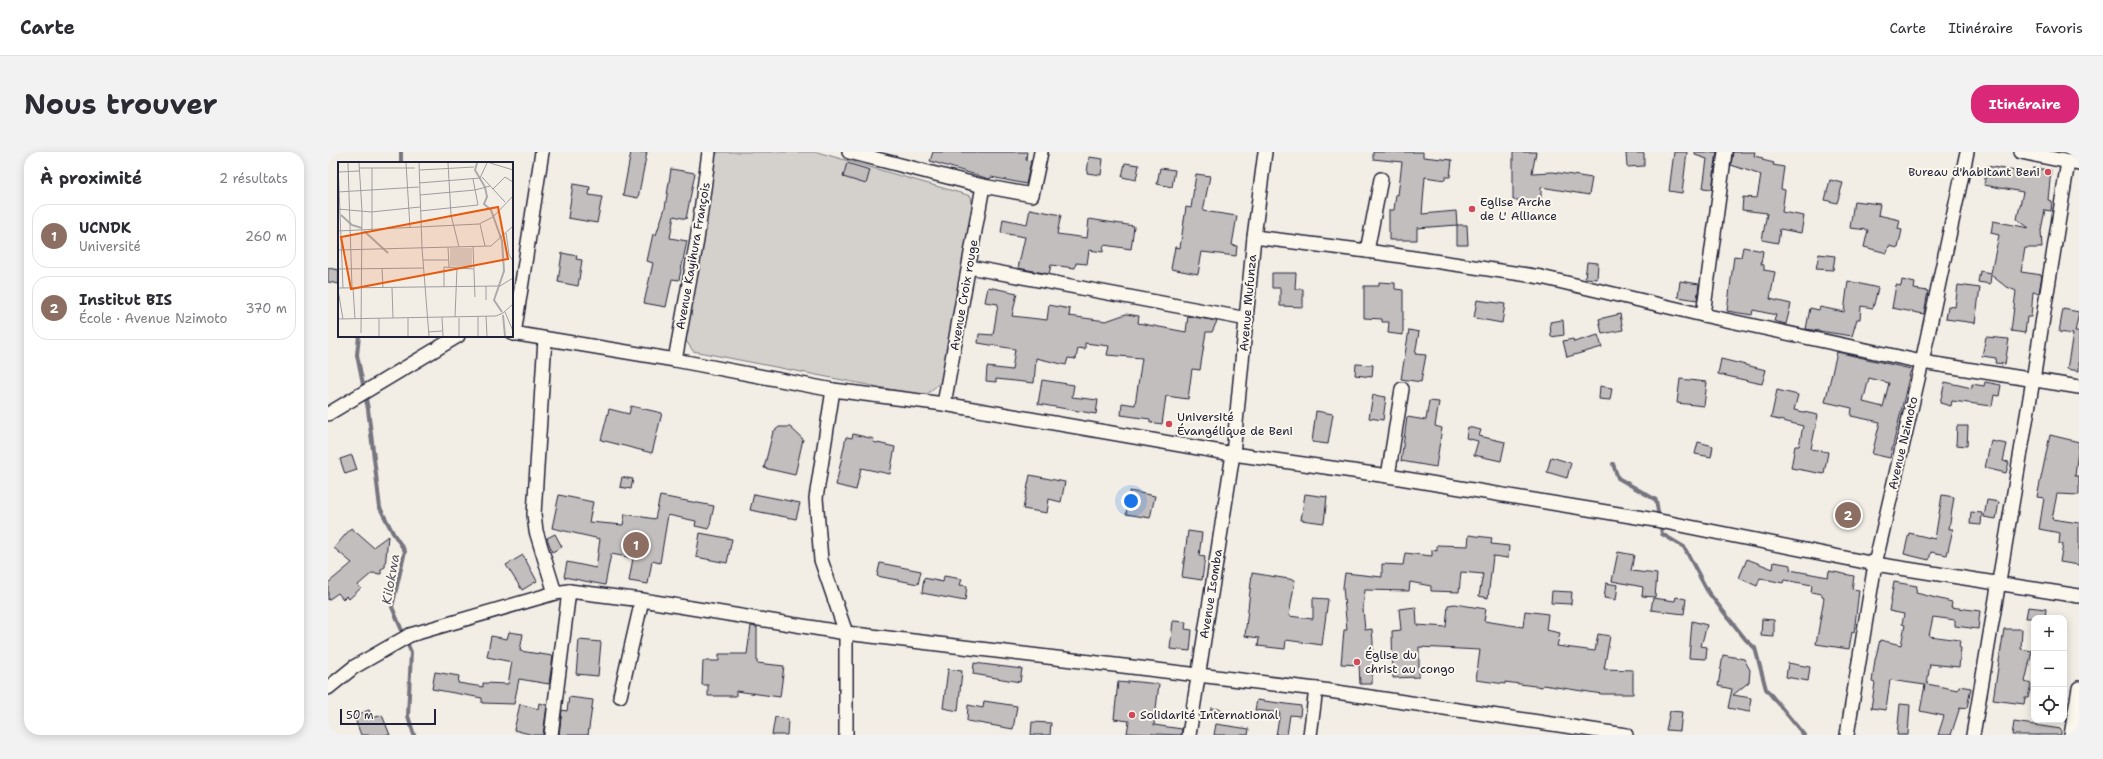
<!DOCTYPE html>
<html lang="fr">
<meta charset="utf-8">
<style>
body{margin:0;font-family:"Shantell Sans",sans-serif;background:#f2f2f3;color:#2b2b33}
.controls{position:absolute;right:12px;bottom:12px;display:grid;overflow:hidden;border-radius:8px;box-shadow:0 2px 10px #0003}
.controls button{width:36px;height:36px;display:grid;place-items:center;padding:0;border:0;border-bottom:1px solid #e1e1e2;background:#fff;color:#2b2b33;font:20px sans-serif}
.scale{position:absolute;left:12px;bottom:10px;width:96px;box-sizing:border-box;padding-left:4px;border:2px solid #22223b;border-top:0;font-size:11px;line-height:14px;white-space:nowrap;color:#22223b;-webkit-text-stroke:3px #fbf7ec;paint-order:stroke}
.you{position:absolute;left:803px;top:349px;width:14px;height:14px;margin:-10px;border:3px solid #fff;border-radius:50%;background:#1a73e8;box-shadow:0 0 0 6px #1a73e833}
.badge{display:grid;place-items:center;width:26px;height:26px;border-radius:50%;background:#db2777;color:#fff;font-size:13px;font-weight:700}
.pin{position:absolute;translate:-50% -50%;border:2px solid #fff;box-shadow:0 1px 4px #0006}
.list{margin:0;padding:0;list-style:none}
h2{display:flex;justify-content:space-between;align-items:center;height:52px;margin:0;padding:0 16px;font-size:17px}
h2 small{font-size:13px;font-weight:400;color:#7c7c81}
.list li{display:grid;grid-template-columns:26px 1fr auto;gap:12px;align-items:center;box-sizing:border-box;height:64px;margin:0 8px 8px;padding:0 8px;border:1px solid #e1e1e2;border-radius:16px}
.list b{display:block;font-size:15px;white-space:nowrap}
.list p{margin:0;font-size:13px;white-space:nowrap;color:#7c7c81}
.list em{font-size:13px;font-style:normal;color:#7c7c81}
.icon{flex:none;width:22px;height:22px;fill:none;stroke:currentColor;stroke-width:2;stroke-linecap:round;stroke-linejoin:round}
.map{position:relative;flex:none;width:1751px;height:583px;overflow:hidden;border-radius:16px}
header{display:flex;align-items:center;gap:24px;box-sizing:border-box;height:56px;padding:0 20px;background:#fff;border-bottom:1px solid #e1e1e2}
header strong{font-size:19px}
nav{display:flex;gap:22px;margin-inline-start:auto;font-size:14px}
.intro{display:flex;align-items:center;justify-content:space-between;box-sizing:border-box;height:96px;padding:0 24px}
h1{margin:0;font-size:28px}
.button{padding:10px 18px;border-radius:16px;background:#db2777;color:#fff;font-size:14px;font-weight:700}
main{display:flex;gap:24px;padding:0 24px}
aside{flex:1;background:#fff;border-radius:16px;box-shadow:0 2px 10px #0003}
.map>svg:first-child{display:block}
.green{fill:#d4d1cc;stroke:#7b7a84}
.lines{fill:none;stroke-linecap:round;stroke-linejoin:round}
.stream{stroke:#76747f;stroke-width:4}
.building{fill:#c2bebe;stroke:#22223b;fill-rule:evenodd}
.minor-casing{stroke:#22223b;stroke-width:16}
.minor{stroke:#fbf7ec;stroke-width:13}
.poi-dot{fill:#d1495b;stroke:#fbf7ec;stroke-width:1.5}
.labels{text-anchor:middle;stroke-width:4;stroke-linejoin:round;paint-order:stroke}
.poi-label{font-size:12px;fill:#22223b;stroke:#fbf7ec;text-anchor:start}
.street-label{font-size:12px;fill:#22223b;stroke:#fbf7ec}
.water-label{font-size:13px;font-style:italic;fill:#535263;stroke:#fbf7ec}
.inset-river{fill:none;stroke:#aeabad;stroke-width:2}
.inset-road{fill:none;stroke:#9f9ca1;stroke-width:1}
.view{fill:#e8590c;fill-opacity:0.15;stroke:#e8590c;stroke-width:2}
.inset-edge{fill:none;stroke:#22223b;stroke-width:2}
</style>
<header>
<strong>Carte</strong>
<nav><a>Carte</a><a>Itinéraire</a><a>Favoris</a></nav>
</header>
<div class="intro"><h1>Nous trouver</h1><a class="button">Itinéraire</a></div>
<main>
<aside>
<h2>À proximité<small>2 résultats</small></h2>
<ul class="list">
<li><span class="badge" style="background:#8d6e63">1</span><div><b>UCNDK</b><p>Université</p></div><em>260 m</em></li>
<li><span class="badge" style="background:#8d6e63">2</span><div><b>Institut BIS</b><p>École · Avenue Nzimoto</p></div><em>370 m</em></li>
</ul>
</aside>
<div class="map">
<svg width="1751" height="583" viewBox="0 0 1751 583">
<rect width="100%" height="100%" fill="#f2eee5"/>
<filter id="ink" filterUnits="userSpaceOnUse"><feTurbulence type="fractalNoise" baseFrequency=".025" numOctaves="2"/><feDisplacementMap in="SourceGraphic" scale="8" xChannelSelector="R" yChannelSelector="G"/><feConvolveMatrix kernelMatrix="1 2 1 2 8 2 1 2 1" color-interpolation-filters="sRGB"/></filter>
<g filter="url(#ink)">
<polygon class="green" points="390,0 489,0 643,44 646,66 616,227 597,244 365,199 356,186 382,12"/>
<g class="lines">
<g class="stream">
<polyline points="73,11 73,0"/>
<polyline points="31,184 29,203 40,257 52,356 65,381 77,399 64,455 83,500 80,564 86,583"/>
<polyline points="1285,312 1290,326 1328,348 1334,382 1356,395 1380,440 1418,488 1427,496 1438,537 1476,583"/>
</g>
</g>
<g class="building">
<polygon points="303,0 319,0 310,46 295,43"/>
<polygon points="605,0 699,0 698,8 703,9 698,32 663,25 662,27 658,26 602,9"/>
<polygon points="1045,0 1095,0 1095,5 1124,8 1122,25 1117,25 1117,28 1097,25 1094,62 1128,59 1129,73 1089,76 1089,88 1061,88 1061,58 1066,58 1068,42 1070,43 1074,10 1045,7"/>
<polygon points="1185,0 1208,0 1204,21 1225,20 1264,26 1261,43 1213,35 1213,48 1185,48"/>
<polygon points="1346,0 1359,0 1354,41 1341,39"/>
<polygon points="1367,0 1389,0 1384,37 1375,36 1379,7 1367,3"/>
<polygon points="1405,0 1427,0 1426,4 1435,6 1434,8 1446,11 1445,13 1456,15 1453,37 1457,38 1454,60 1476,64 1473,81 1452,77 1450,91 1434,88 1439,61 1414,58 1415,45 1429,46 1433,23 1403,13"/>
<polygon points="1298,1 1316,1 1316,14 1299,15"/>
<polygon points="761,5 775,7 773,23 759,21"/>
<polygon points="519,11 542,18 538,32 515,25"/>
<polygon points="797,11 811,13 808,28 794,25"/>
<polygon points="1659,14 1704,22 1705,16 1723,18 1720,48 1724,49 1723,59 1717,58 1713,78 1714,96 1697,96 1693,120 1714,123 1711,141 1705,140 1703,165 1699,165 1697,181 1683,179 1688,139 1677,134 1663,123 1662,132 1650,130 1652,119 1663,121 1671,83 1663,81 1665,69 1701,76 1689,67 1695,40 1656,33"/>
<polygon points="832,16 847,18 844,35 829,32"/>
<polygon points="343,17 367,21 358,67 346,64 342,86 359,89 351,128 344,127 338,155 316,151 325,111 319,109 325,82 328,83 337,56"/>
<polygon points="868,22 882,24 875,59 909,64 904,93 909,94 908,104 874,100 870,122 843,117 847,95 852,96 858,55 863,56"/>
<polygon points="1502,28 1515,31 1509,51 1497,48"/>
<polygon points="245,32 262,35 261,43 274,45 269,71 240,66"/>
<polygon points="1526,49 1552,52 1550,63 1572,68 1570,77 1574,78 1570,96 1561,94 1559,101 1536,95 1540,78 1522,76"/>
<polygon points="702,57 733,63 729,82 759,86 761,67 806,74 803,97 776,93 775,100 761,98 759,112 748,111 747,116 723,113 721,122 690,116 697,85 673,81 675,67 699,72"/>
<polygon points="1129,73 1139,73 1140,93 1129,93"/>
<polygon points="1415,95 1435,99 1433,112 1436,113 1436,118 1447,120 1442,147 1463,152 1458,172 1446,169 1448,163 1425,158 1424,163 1399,159 1406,104 1413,105"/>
<polygon points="234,101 249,104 248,107 254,108 250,134 230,130"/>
<polygon points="1491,102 1507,104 1505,118 1488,117"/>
<polygon points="1259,110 1270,111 1269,127 1257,126"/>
<polygon points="0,116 11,118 11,132 0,130"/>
<polygon points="944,121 968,121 967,137 975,137 975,155 952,154 952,136 944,136"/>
<polygon points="1574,128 1587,131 1586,137 1600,139 1596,162 1564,156 1568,133 1573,134"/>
<polygon points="1352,129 1371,132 1369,148 1350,145"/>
<polygon points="1520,129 1550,136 1545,156 1533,154 1532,167 1529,167 1524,184 1478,177 1482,156 1491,158 1492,155 1516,160"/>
<polygon points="1051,130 1067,131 1067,137 1075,138 1075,183 1060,181 1061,170 1054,170 1054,167 1036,166 1036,134 1051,134"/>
<polygon points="1630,133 1652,136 1647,171 1618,167 1620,154 1627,155"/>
<polygon points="660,135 689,141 684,164 719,168 721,153 742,157 741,164 778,169 798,162 811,164 810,171 858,180 860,164 889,169 884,180 878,180 872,218 864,217 860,247 838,244 834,272 822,270 822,267 793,263 794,251 807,253 814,206 779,203 781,194 757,191 757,197 750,196 748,207 740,206 738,213 708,206 706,231 668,227 668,230 658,229 659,215 684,218 687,197 650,191 651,182 665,183 670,152 657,150"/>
<polygon points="1149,148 1177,152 1174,171 1146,166"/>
<polygon points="1735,157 1751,160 1747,180 1751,180 1751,219 1739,217 1745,182 1731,180"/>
<polygon points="1292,162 1295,178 1274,182 1271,167"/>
<polygon points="1235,168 1236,183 1223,185 1222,170"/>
<polygon points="1081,178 1091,180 1087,202 1098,203 1093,230 1073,227"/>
<polygon points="1270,183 1274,195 1239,205 1235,189 1245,187 1246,190"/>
<polygon points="1658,185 1681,187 1677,212 1667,211 1668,206 1654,204"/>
<path d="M1509 200 1583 217 1562 306 1544 302 1552 270 1523 264 1524 256 1497 250ZM1541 226 1561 231 1555 255 1535 250Z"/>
<polygon points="1393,207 1438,218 1434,232 1390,222"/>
<polygon points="1028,212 1045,213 1044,225 1027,223"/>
<polygon points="1352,227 1379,230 1376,254 1349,251"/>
<polygon points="714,228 746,233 744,245 770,248 768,262 710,252"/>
<polygon points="1617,230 1644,236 1644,232 1656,234 1657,230 1673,233 1671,244 1666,243 1664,254 1624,249 1623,254 1612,251"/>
<polygon points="1272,234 1284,236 1282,248 1271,247"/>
<polygon points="1449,238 1470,243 1466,258 1490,263 1483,297 1500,300 1496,322 1463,316 1467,294 1471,294 1475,274 1443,266"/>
<polygon points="1045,243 1058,245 1055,268 1041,266"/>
<polygon points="1101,249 1111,250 1107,274 1114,276 1108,315 1073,309 1079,265 1098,268"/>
<polygon points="303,254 334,261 324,301 273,288 281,257 301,262"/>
<polygon points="988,259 1005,262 1000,292 984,290"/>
<polygon points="1629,274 1640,274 1639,294 1628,293"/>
<polygon points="451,275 462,275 475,287 467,323 436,316 445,280"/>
<polygon points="1140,275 1153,278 1151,284 1177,290 1173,309 1146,303 1150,289 1138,286"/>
<polygon points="525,282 546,287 545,290 567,295 562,322 533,316 528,338 508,333 518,285 524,286"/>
<polygon points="1722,283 1751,290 1747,324 1751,324 1751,343 1729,342 1724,367 1751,371 1751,413 1732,410 1735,392 1731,392 1732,381 1711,377 1716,346 1709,345"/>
<polygon points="1663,289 1679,292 1675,309 1681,310 1678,321 1657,316"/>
<polygon points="1370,290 1385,294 1383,305 1367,302"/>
<polygon points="24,303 29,318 17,322 12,307"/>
<polygon points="1223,305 1243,311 1239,326 1219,320"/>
<polygon points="702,323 737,330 733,350 721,347 719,361 695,357"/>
<polygon points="294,325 305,327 303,337 292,335"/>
<polygon points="802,339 827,344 822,366 798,362"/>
<polygon points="426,342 472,351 468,367 422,358"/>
<polygon points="977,342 999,345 996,371 973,368"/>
<polygon points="231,343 265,350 261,370 295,373 297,362 327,367 332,344 386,354 381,377 367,374 368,369 340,363 332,411 324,409 320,432 301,429 305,406 283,402 277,433 236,425 239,410 268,416 272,387 224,376"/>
<polygon points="1614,343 1626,345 1621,377 1625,377 1619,403 1603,400 1601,408 1576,402 1581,381 1607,387"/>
<polygon points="1659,348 1671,350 1668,367 1656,365"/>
<polygon points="1643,360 1654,361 1653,373 1642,372"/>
<polygon points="23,376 45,395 60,384 57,415 53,417 53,422 44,421 30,433 33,436 21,447 18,444 15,447 10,441 0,448 0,431 24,411 6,396"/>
<polygon points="860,379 874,381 871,404 877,405 874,428 854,425"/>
<polygon points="372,381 404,387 399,411 368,405"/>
<polygon points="227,382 234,395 224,400 219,386"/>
<polygon points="1141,383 1164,386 1163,392 1181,394 1180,406 1165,404 1160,446 1151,444 1155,422 1133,420 1131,440 1103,439 1103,434 1082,430 1081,439 1037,438 1035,457 1037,478 1044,477 1045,490 1044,532 1032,532 1031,513 1013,512 1016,478 1019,478 1015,435 1017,421 1054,425 1054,412 1075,413 1077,401 1104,404 1104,398 1109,399 1109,393 1140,394"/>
<polygon points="1290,400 1306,403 1303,419 1329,422 1327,445 1314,444 1315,435 1284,429"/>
<polygon points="195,403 209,429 194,438 178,413"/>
<polygon points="1419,407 1445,417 1446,410 1463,413 1462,418 1500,425 1501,419 1526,424 1524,437 1531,438 1526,481 1524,480 1521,497 1488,492 1496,446 1494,445 1494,442 1483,440 1484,433 1456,428 1455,431 1432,426 1429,434 1411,426"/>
<polygon points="552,411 593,419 590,432 549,424"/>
<polygon points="924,421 967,428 961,464 985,467 985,446 1000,447 994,493 958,488 957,497 930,494 931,486 917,484"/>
<polygon points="616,424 634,427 632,433 639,434 637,449 594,441 596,426 615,430"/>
<polygon points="1566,430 1589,434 1588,441 1624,450 1623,455 1652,459 1650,477 1627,474 1627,468 1605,465 1601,484 1632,488 1631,495 1633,496 1631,515 1602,512 1599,532 1630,538 1631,534 1643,536 1639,556 1632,555 1623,583 1610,583 1616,564 1592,559 1597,533 1562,528 1558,558 1543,556 1547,531 1544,530 1547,508 1552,488 1573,493 1577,473 1574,472 1576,462 1561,459"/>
<polygon points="1278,431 1290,433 1288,448 1276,446"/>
<polygon points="1224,439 1244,440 1243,452 1223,451"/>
<polygon points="1348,445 1358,447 1356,462 1323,458 1325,446 1347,449"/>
<polygon points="1127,452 1158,457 1156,469 1195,475 1197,459 1220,462 1218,478 1232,481 1229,494 1267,499 1270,482 1282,484 1276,517 1305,518 1305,542 1274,542 1215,533 1214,535 1177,530 1177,532 1148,528 1152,498 1091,495 1091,525 1065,526 1064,479 1073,478 1071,457 1088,455 1089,473 1118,475 1120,453"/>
<polygon points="1700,455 1718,457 1717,466 1698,466"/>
<polygon points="1434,467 1446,468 1446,485 1433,484"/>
<polygon points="845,469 858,470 857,477 864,478 862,499 842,497"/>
<polygon points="1364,469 1379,473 1373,494 1379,495 1378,507 1361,506"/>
<polygon points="423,474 429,475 429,511 456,514 452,545 408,539 408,544 380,544 380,533 374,533 375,509 391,509 391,502 419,502"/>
<polygon points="1676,477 1694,477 1693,497 1704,499 1697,530 1703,532 1700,546 1697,546 1696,552 1665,548"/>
<polygon points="181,480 195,482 192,499 225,504 221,532 191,527 186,552 154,551 154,546 104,537 107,520 131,524 130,531 155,535 155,531 180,532 184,510 159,505 163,484 179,487"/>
<polygon points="251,488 273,490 270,524 248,522"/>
<polygon points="1395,503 1416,507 1422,518 1421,530 1405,543 1423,546 1421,560 1400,556 1404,537 1390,534"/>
<polygon points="646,511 694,517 692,530 645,522"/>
<polygon points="1460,511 1482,515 1480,529 1458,525"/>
<polygon points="620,517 634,519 630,559 615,556"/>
<polygon points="800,529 831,532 826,573 854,577 853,583 799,581 801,569 786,567 790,530 800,531"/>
<polygon points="241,545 265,548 260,583 231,583 234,558 239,559"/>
<polygon points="929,548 973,554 972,564 962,563 959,583 948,583 952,561 927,558"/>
<polygon points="656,549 689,554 685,577 639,569 640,553 655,556"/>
<polygon points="211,551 219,553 215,583 205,583 186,578 192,552 210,557"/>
<polygon points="1572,552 1582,553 1580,583 1569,583"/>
<polygon points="883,556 893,557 892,567 882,566"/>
<polygon points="41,558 45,566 54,563 62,583 33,583 26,564"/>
<polygon points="1342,559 1354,560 1352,579 1338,578"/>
<polygon points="447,565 460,567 459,583 444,583"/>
<polygon points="704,570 723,571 722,583 703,583"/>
<polygon points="1686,570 1733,577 1733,583 1684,583"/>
<polygon points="888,572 921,577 920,583 886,583"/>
</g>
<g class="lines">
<defs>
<g id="minor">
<polyline points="521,0 655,34 704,43 713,0"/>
<polyline points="1693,0 1751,12"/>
<polyline points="926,85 1039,99 1213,125 1375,163 1594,210 1751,235"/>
<polyline points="1039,99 1053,27"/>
<polyline points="641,115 919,167"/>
<polyline points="1375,163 1397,0"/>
<polyline points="184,181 347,208 505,238 616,252 905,302 1060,324 1327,368 1547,412 1751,444"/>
<polyline points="186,182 214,0"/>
<polyline points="217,187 206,362 208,379 227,441"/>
<polyline points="347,208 369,88 381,0"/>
<polyline points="505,238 488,346 493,408 518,481 518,583"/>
<polyline points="616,252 655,34"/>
<polyline points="0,262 130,184"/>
<polyline points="1060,324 1074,237"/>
<polyline points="0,536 26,515 82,483 227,441 241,439 314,448 518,481 988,537 1298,583"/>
<polyline points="292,544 314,448"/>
<polyline points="223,583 241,439"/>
<polyline points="861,583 905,302 926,85 937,0"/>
<polyline points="982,583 988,537"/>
<polyline points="1519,583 1547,412 1594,210 1639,0"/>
<polyline points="1645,583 1705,228 1740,10"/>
<polyline points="1743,583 1751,536"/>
</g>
</defs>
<use href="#minor" class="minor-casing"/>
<use href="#minor" class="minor"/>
</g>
</g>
<g class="poi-dot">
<circle cx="1720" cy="20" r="4"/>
<circle cx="1144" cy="57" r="4"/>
<circle cx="841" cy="272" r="4"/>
<circle cx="1029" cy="510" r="4"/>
<circle cx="804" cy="563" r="4"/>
</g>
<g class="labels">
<g class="poi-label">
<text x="1712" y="24" text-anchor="end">Bureau d'habitant Beni</text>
<text x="1152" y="54">Eglise Arche<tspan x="1152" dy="14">de L' Alliance</tspan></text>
<text x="849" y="269">Université<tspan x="849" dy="14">Évangélique de Beni</tspan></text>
<text x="1037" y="507">Église du<tspan x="1037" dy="14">christ au congo</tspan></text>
<text x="812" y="567">Solidarité International</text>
</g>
<g class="street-label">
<text transform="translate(365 104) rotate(-80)" y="4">Avenue Kayihura François</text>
<text transform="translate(636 143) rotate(-80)" y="4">Avenue Croix rouge</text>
<text transform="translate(920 151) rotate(-85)" y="4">Avenue Mufunza</text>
<text transform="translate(1575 291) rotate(-77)" y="4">Avenue Nzimoto</text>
<text transform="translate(883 442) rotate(-81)" y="4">Avenue Isomba</text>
</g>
<g class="water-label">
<text transform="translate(62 427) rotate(-80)" y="5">Kilokwa</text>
</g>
</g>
<g transform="translate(10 10)">
<rect width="175" height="175" fill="#f2eee5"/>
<path d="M112 86H134V106L112 104Z" fill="#d4d1cc"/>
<path class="inset-river" d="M139 1 137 8 147 25 149 35 146 42 153 48 164 79 166 109 156 138 164 150M3 53 14 63 24 66M26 69 50 91M165 153 167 174"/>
<path class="inset-road" d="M0 1 5 126M10 1 14 126M21 1 24 49 23 171M68 1 72 66M81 1 84 86 91 174M110 1 113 53 121 85M152 1 175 8M21 6H77M34 6V68M82 8 136 5M1 10 21 9M144 15 167 40M81 21 142 16 149 1M155 27 167 15 175 20M0 30 81 25M82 33 137 28 152 24M0 47 33 50 82 45M82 49 140 43 135 17M142 62 147 84M0 69 141 62 155 55 175 34M168 71 171 93 175 99M135 84 137 135M110 85 111 105M0 88 153 84 175 64M85 98H110M44 106 45 126M0 107 86 106M106 125V105L135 107M0 126 162 124 175 116M15 126 17 157M54 126 55 156M0 128 5 157M148 138V124M167 150 175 169M140 154V174M148 154 149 174M104 155 105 174M117 155 119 106M41 156V174M0 157 158 154 165 151 175 142M90 170 104 169M70 174V156M121 174V156"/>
<path class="view" d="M160 45 170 97 13 127 3 75Z"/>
<rect width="175" height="175" class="inset-edge"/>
</g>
</svg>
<div class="controls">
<button>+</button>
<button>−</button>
<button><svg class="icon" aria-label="locate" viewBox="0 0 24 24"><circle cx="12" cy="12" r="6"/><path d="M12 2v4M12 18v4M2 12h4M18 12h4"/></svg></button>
</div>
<div class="scale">50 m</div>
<div class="you"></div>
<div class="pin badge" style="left:308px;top:393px;background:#8d6e63">1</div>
<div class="pin badge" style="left:1520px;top:363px;background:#8d6e63">2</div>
</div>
</main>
